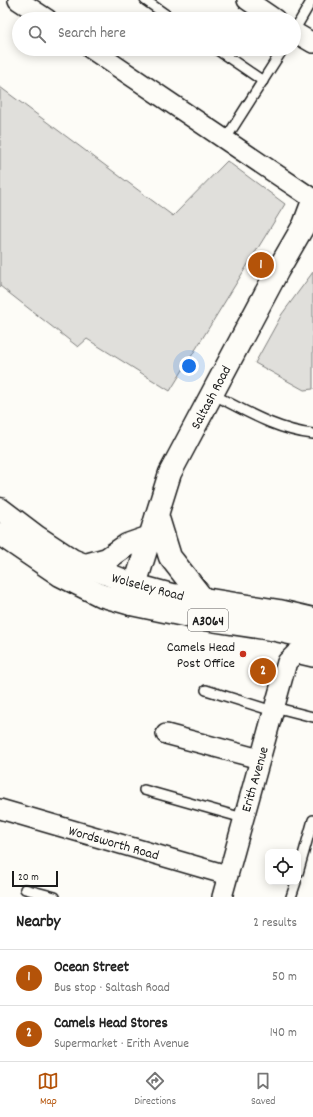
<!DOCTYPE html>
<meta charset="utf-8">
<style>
body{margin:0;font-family:Dekko,sans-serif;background:#f6f6f6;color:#222}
.controls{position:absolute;right:12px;bottom:12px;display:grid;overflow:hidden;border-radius:8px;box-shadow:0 2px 10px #0003}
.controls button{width:36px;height:36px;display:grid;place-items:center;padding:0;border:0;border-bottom:1px solid #e0e0e0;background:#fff;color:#222;font:20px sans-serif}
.scale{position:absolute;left:12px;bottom:10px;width:46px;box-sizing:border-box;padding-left:4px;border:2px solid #1c1c1c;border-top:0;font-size:11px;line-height:14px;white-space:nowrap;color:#1c1c1c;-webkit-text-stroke:3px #fdfcf7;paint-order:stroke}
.you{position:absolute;left:189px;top:366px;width:14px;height:14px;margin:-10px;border:3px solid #fff;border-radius:50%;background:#1a73e8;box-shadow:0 0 0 6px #1a73e833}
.badge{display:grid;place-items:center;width:26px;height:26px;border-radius:50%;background:#b45309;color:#fff;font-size:13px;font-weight:700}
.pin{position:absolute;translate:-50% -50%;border:2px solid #fff;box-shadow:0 1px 4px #0006}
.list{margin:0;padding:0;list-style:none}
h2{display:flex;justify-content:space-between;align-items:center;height:52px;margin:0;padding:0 16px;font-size:17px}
h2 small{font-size:13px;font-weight:400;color:#767676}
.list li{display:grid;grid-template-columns:26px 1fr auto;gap:12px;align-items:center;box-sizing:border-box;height:56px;padding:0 16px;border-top:1px solid #e0e0e0}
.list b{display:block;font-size:15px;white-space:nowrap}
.list p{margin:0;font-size:13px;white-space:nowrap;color:#767676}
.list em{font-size:13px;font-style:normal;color:#767676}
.icon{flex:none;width:22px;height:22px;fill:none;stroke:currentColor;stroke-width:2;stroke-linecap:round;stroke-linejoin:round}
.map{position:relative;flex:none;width:313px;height:897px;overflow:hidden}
.search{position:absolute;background:#fff;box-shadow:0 2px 10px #0003;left:12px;right:12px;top:12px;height:44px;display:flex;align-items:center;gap:10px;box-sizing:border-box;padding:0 14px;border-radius:22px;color:#767676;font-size:15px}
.sheet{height:164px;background:#fff}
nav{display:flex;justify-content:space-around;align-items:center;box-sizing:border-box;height:56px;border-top:1px solid #e0e0e0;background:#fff;font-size:11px;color:#767676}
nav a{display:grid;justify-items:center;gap:2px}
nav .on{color:#b45309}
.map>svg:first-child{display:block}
.green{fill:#e0dfdb;stroke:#7e7e7c}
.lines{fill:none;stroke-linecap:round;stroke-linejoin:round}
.service-casing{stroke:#1c1c1c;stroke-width:12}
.minor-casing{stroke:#1c1c1c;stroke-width:22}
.secondary-casing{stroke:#1c1c1c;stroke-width:25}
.primary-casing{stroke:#1c1c1c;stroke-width:25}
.service{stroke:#fdfcf7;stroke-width:9}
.minor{stroke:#fdfcf7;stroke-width:19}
.secondary{stroke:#fdfcf7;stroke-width:22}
.primary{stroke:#fdfcf7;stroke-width:22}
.poi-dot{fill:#c8321e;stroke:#fdfcf7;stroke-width:1.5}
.labels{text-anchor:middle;stroke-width:3;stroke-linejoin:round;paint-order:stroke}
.shield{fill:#fdfcf7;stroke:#605f5e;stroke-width:1}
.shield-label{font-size:13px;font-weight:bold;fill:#1c1c1c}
.street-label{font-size:14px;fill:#1c1c1c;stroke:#fdfcf7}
.poi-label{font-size:14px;fill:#1c1c1c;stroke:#fdfcf7;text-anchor:end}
</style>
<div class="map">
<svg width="313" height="897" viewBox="0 0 313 897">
<rect width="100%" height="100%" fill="#fdfcf7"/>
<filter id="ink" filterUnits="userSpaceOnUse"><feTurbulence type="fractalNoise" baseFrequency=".025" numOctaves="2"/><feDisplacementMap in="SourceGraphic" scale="8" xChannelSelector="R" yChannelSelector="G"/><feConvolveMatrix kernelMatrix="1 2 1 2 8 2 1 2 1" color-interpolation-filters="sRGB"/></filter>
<g filter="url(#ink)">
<g class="green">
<polygon points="0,87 173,216 227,161 285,204 170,391 87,339 78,347 0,286"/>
<polygon points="313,272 313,389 304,390 255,363 282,314"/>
</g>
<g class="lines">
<defs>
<g id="service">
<polyline points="145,0 172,19"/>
<polyline points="294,31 312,0"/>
<polyline points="216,49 263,81"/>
<polyline points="225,140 283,49"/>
<path d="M212 394C244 410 276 430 313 434"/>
<polyline points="206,690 273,711"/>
<polyline points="274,707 313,717"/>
<polyline points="144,790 243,818"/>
<polyline points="298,873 313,820"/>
<polyline points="25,889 55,897"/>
<polyline points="291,897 296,882"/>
</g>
<g id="minor">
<polyline points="18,0 47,19"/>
<polyline points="247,0 275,19"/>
<polyline points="294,32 313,43"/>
<polyline points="91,49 313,199"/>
<polyline points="166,734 260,759"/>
<polyline points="0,809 227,875"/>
<polyline points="222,897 287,662 296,653 313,657"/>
</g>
<g id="secondary">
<polyline points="157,515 170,557 203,599"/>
<polyline points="85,565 107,559 127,545 150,537"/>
<polyline points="131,604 135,585 170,473 278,270 304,225 313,201"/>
</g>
<g id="primary">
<polyline points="0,509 37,537 72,560 135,585 172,595 209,600 279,611 313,619"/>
<polyline points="0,534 60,575 100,595 131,604 198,618 271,629 313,638"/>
</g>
</defs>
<use href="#service" class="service-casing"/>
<use href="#minor" class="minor-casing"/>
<use href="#secondary" class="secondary-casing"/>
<use href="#primary" class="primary-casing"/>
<use href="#service" class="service"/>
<use href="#minor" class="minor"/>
<use href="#secondary" class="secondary"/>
<use href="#primary" class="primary"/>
</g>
</g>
<circle class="poi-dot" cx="243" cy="654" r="4"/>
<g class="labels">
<rect class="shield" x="188" y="609" width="40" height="22" rx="3"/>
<g class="shield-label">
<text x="208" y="625">A3064</text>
</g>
<g class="street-label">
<text transform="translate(210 397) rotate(-62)" y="5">Saltash Road</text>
<text transform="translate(148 586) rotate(15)" y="5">Wolseley Road</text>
<text transform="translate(254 779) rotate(-74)" y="5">Erith Avenue</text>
<text transform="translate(114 842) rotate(16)" y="5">Wordsworth Road</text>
</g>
<g class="poi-label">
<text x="235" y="651">Camels Head<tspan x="235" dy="16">Post Office</tspan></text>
</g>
</g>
</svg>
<div class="controls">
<button><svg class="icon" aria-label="locate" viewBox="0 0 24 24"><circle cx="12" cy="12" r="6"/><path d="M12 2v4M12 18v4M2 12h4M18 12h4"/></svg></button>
</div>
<div class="scale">20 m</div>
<div class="you"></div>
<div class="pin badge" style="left:261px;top:265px">1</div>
<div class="pin badge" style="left:263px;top:671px">2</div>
<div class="search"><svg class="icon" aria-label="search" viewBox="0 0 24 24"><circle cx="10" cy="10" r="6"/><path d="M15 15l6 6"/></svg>Search here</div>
</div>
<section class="sheet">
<h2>Nearby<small>2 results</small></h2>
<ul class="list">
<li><span class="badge">1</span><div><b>Ocean Street</b><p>Bus stop · Saltash Road</p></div><em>50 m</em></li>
<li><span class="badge">2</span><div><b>Camels Head Stores</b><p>Supermarket · Erith Avenue</p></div><em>140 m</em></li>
</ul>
</section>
<nav>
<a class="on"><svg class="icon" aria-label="map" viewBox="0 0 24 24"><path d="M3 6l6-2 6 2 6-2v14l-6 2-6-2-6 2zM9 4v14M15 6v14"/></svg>Map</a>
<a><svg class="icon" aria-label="directions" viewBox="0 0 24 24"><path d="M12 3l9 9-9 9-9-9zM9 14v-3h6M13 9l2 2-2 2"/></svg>Directions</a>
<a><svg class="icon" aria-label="saved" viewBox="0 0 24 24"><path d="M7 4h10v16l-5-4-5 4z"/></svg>Saved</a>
</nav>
